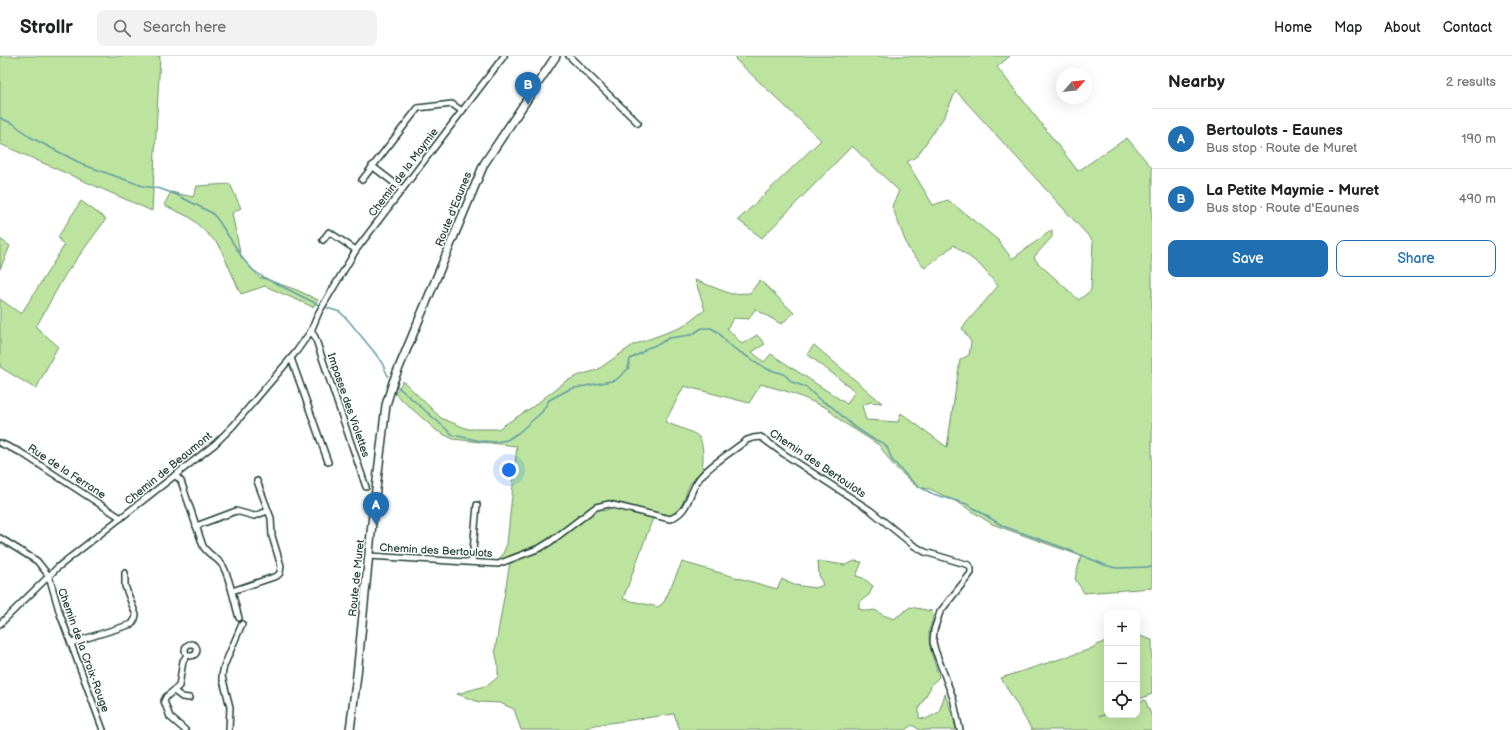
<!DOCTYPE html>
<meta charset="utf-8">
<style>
body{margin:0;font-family:"Balsamiq Sans",sans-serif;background:#f2f2f2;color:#202124}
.controls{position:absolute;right:12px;bottom:12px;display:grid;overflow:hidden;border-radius:8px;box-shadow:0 4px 16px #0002}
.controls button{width:36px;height:36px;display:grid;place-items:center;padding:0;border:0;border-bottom:1px solid #e0e0e0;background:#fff;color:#202124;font:20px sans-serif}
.compass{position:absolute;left:1056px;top:12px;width:36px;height:36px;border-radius:50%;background:#fff;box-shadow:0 4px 16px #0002;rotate:62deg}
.you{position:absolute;left:509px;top:414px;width:14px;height:14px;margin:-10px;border:3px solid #fff;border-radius:50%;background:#1a73e8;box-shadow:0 0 0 6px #1a73e833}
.badge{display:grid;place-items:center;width:26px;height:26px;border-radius:50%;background:#1f6fb2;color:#fff;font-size:13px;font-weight:700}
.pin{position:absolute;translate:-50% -33px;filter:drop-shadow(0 1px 2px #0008)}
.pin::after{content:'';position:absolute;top:21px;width:14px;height:12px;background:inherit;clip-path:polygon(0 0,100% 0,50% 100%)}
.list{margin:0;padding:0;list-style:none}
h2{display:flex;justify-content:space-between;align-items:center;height:52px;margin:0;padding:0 16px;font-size:17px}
h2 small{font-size:13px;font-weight:400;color:#757577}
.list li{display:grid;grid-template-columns:26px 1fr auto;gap:12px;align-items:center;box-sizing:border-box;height:60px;padding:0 16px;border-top:1px solid #e0e0e0}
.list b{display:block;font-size:15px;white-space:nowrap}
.list p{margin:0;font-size:13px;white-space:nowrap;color:#757577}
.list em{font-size:13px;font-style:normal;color:#757577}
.actions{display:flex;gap:8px;padding:12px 16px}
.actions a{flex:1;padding:9px 0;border:1px solid #1f6fb2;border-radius:8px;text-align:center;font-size:14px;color:#1f6fb2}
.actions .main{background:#1f6fb2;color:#fff}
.icon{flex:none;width:22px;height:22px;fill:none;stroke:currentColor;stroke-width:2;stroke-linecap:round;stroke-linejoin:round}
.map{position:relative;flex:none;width:1152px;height:674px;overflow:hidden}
header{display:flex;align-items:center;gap:24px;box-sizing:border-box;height:56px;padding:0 20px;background:#fff;border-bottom:1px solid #e0e0e0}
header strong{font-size:19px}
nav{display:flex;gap:22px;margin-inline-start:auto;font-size:14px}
.search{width:280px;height:36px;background:#f2f2f2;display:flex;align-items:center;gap:10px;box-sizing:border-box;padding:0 14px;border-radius:8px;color:#757577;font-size:15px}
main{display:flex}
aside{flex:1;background:#fff}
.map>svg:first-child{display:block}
.green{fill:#bde49f;stroke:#6e906a;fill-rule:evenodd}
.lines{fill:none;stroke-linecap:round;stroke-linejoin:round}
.stream{stroke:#629ca4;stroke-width:1.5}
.street-casing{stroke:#1f3d34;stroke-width:8}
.secondary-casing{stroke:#1f3d34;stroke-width:10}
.street{stroke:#fff;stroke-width:5}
.secondary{stroke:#fff;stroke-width:7}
.labels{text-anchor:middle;stroke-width:3;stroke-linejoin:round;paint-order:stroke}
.street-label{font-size:11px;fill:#1f3d34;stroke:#fff}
</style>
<header>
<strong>Strollr</strong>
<div class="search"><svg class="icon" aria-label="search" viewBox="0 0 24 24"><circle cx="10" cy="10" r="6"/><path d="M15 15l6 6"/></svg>Search here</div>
<nav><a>Home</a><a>Map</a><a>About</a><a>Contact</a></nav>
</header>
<main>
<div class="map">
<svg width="1152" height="674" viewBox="0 0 1152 674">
<rect width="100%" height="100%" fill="#fff"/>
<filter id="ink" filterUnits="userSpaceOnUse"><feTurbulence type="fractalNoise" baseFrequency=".025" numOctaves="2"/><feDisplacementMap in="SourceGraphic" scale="8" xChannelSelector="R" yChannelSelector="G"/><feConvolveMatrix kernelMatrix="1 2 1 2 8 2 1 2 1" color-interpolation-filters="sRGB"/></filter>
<g filter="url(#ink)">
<g class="green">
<polygon points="0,0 160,0 152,155 0,88"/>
<path d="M737 0H1010L997 11 1078 115 1127 82 1152 112V532L1084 537 1075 523 1081 500 992 468 959 447 930 433 917 431 893 409 879 389 841 365 827 352 792 337 761 328 749 347 684 330 665 366C674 370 693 375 699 381 704 387 704 410 701 417 698 421 693 424 690 428 682 442 687 453 669 460L608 444 603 455 612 452 653 462 623 543 658 551 664 546 682 506 777 533 782 523 794 529 816 532 823 529 819 519 818 505 845 509 855 505 862 506 856 520 863 522 873 530 869 539 859 546V553L868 555 875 554 883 559 894 563 910 551 932 555C935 563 930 568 929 576 928 591 935 607 939 621L933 627 919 652V662L926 663 939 656 945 638 954 663 956 674H920L912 669 905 674H680L674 658 595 669 581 674H521L514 653 500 647 479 646 457 638 488 629 498 621V608L495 594 510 506C532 498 550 489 568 476L563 472 541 487 500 504 507 488 517 390 453 383 437 375 395 338 403 325 441 362 468 373H498L531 352 566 325 580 319 597 314 633 289 682 271 705 254 695 224 731 238 750 237 760 224 794 257 781 268 755 253 749 263 734 262 727 272 742 288 757 279 765 288 752 296 764 306 771 298 847 348 855 335 807 298 814 289 882 347 870 346 862 350 866 364 898 366 901 357 947 391 960 304 969 299 971 286 962 272 998 230 980 209 954 189 925 212 908 192 892 150 899 135 852 90 762 182 738 164 821 84 735 3ZM956 35 1093 185 1091 234 1079 244 1037 206 1034 201 1052 181V174L1012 203 998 184 948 144 933 149 907 106 917 100 944 61Z"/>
<polygon points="230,128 241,152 232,157 241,201 259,221 297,234 318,244 313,251 265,230 241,238 219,189 191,162 164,149 171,136 193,141 197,130"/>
<polygon points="81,145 106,163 65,219 36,271 58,290 36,333 0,311 0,243 21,258 64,190 58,181"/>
<polygon points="0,183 10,190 0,213"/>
<polygon points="1137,579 1152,584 1152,638 1137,644"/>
<polygon points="1107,584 1107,657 1099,661 1107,658 1137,659 1137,647 1145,644 1152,661 1152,674 1032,674 1001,622 1088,594"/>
</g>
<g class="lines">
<g class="stream">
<polyline points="0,62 14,68 30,81 84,109 143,130 161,133 177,139 212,157 218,164 244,204 253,214 263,221 319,249"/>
<polyline points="327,252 340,256 348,264 375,297 382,307 388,320"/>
<polyline points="397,330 453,379 481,385 496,386 507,384 518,377 542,356 549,344 570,333 616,324 628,313 630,303 641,297 647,292 659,288 669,282 691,279 702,272 711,272 718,276 727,287 735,293 767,313 784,318 792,326 806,331 819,343 832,351 853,370 873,383 883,387 887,391 892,404 911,424 920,431 933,438 967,448 1003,470 1064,492 1105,509 1116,512 1152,511"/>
</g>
<defs>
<g id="street">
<polyline points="569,0 638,67"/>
<polyline points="372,110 402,133"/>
<polyline points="362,124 418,52 452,48 462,55"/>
<polyline points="323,184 329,176 356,194"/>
<polyline points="311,275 315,281 366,431"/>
<polyline points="291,302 328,406"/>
<polyline points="0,387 20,396 121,462"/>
<path d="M175 419 181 425 203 490C208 499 218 502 223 510 231 525 234 546 239 562"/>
<polyline points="196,470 236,455 254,460 268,455"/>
<polyline points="0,482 37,505 49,520 60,558 103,674"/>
<path d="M369 500 498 508 540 492 550 486 596 451 609 448 670 463C689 455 687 442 697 426 705 412 733 395 747 384L753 382 761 381 784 398 870 454 913 489 925 496 969 509 971 513V517L940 556 934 574 933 586 935 594 953 642 960 674"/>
<polyline points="472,506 477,449"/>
<polyline points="232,535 277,520 280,517 281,510 272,480 271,462 257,425"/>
<polyline points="0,568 58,511 215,388 233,370 296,296 311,275 319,256 356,194 504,0"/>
<polyline points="71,587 132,568 135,563 136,559 125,530 125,517"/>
<circle cx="191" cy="594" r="6"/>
<polyline points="174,635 182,641 189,642"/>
<polyline points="185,674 170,661 164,645 166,641 179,630 183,605 187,599"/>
<polyline points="229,674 230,651 222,620 224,610 242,568"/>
</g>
<polyline id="secondary" points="350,674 357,619 372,467 386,349 393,326 484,108 556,0"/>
</defs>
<use href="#street" class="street-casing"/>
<use href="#secondary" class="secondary-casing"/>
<use href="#street" class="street"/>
<use href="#secondary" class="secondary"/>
</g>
</g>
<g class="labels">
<g class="street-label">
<text transform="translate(403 116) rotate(-53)" y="4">Chemin de la Maymie</text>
<text transform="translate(453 153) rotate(-68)" y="4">Route d'Eaunes</text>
<text transform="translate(349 349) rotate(71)" y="4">Impasse des Violettes</text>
<text transform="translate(818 407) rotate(34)" y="4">Chemin des Bertoulots</text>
<text transform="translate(168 412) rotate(-39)" y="4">Chemin de Beaumont</text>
<text transform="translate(67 415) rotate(33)" y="4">Rue de la Ferrane</text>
<text transform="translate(436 494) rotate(3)" y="4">Chemin des Bertoulots</text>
<text transform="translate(356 522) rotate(-84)" y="4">Route de Muret</text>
<text transform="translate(84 594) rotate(70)" y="4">Chemin de la Croix-Rouge</text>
</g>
</g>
</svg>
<div class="controls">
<button>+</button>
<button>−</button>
<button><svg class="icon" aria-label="locate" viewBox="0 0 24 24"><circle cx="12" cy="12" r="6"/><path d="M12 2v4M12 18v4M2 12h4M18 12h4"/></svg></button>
</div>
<svg class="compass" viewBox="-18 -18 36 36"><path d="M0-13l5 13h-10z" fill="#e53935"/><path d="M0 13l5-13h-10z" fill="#757577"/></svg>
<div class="you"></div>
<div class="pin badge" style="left:376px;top:469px">A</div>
<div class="pin badge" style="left:528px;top:49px">B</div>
</div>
<aside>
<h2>Nearby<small>2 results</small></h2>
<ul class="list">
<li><span class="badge">A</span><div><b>Bertoulots - Eaunes</b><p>Bus stop · Route de Muret</p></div><em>190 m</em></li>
<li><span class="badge">B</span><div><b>La Petite Maymie - Muret</b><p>Bus stop · Route d'Eaunes</p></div><em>490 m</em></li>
</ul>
<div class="actions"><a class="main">Save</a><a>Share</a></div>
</aside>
</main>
